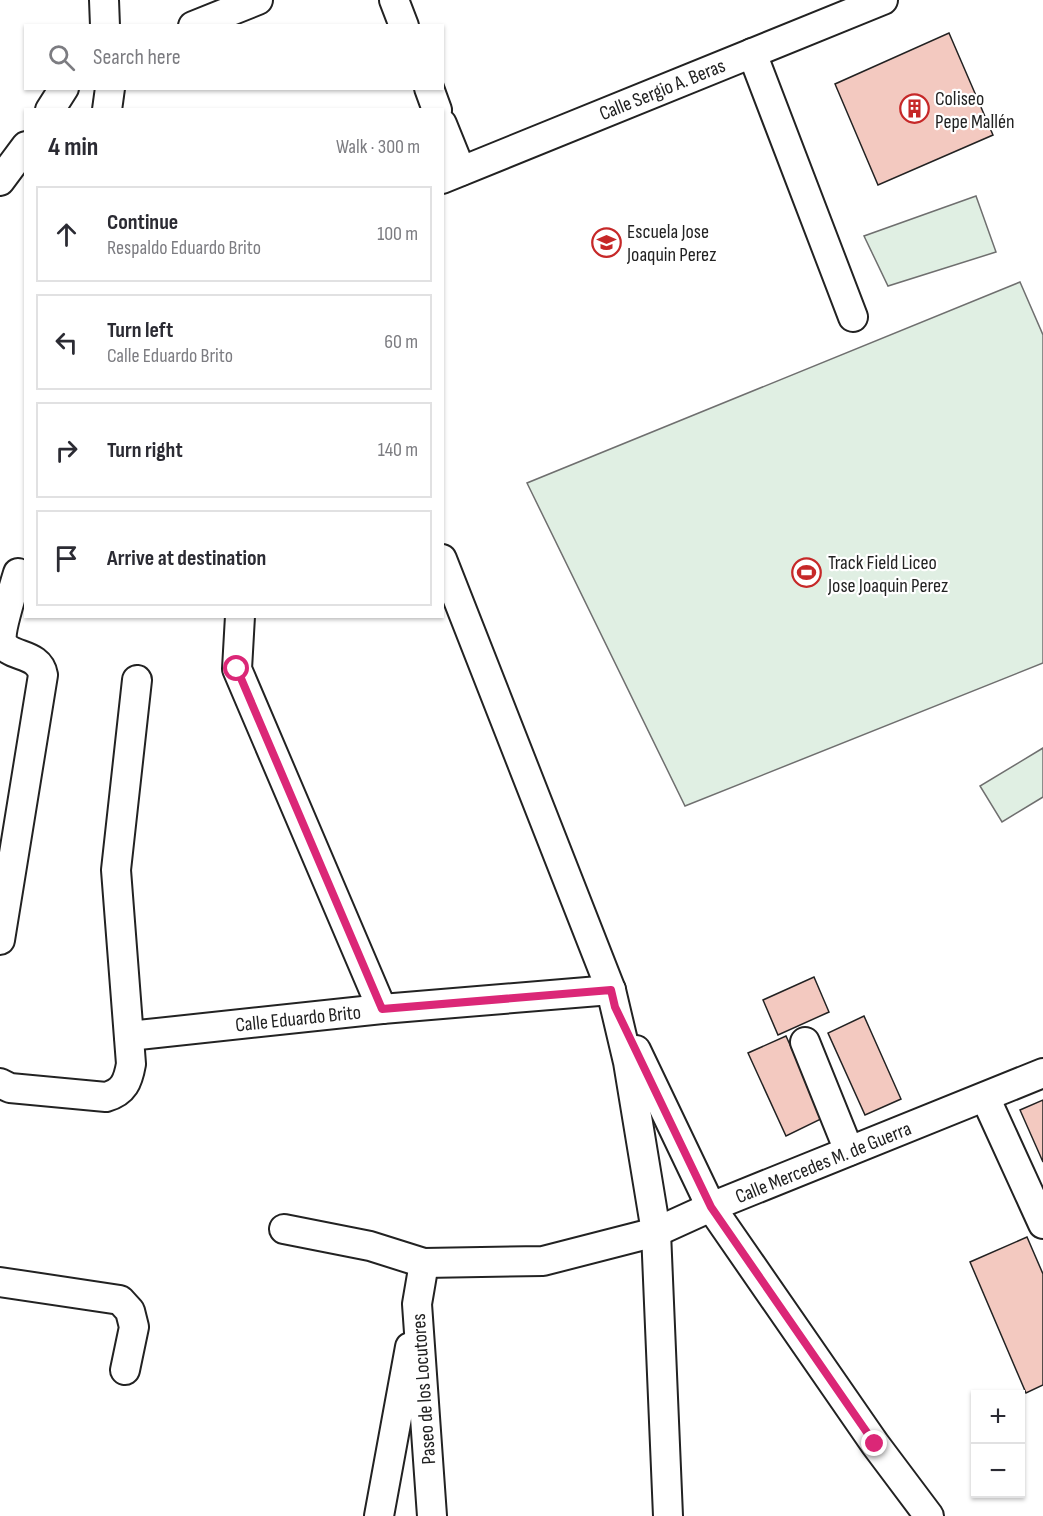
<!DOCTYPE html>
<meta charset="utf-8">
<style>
body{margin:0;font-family:"Sofia Sans Condensed",sans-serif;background:#f2f2f3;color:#2b2b33}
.controls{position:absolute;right:18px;bottom:18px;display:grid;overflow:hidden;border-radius:0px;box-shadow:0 2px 4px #0004}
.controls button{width:54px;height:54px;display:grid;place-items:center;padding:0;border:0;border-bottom:2px solid #e1e1e2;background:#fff;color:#2b2b33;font:30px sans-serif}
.stop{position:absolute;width:18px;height:18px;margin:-14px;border:4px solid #db2777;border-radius:50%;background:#fff}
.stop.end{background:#db2777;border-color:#fff;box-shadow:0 2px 6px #0008}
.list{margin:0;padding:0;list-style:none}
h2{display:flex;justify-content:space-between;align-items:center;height:78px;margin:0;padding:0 24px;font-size:26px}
h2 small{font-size:20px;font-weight:400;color:#7c7c81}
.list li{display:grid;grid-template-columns:39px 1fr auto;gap:18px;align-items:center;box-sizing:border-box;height:96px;margin:0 12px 12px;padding:0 12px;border:2px solid #e1e1e2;border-radius:0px}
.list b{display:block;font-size:22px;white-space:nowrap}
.list p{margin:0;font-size:20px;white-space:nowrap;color:#7c7c81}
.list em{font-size:20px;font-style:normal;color:#7c7c81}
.icon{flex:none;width:33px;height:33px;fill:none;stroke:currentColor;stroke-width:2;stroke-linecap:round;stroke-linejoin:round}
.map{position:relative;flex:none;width:1043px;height:1516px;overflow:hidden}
.search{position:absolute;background:#fff;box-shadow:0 2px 4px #0004;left:24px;top:24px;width:420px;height:66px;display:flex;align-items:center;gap:15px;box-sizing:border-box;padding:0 21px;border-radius:0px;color:#7c7c81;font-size:22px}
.panel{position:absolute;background:#fff;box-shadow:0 2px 4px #0004;left:24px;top:108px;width:420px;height:510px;border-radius:0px}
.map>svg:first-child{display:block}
.green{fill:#e0efe3;stroke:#6f6f6f;stroke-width:1.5}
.building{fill:#f3c9c0;stroke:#222;stroke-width:1.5}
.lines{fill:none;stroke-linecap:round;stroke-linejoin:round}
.minor-casing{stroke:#222;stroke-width:32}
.minor{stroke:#fff;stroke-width:28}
.route{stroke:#db2777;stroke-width:8}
.labels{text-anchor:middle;stroke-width:4.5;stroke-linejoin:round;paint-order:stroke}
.street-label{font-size:20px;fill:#222;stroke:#fff}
.poi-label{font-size:20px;fill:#222;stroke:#fff;text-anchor:start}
</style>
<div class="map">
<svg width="1043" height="1516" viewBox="0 0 1043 1516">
<rect width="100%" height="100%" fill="#fff"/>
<g class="green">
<polygon points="976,196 996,252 888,286 864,236"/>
<polygon points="1020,282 1043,335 1043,663 685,806 527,483"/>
<polygon points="1043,748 1043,797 1002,822 980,786"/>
</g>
<g class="building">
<polygon points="949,33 993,135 878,185 835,84"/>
<polygon points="814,977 829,1012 778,1035 763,1000"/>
<polygon points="864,1016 901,1099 865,1115 828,1033"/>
<polygon points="786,1036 823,1118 786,1136 748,1053"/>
<polygon points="1043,1100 1043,1162 1020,1110"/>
<polygon points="1027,1237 1043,1274 1043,1385 1026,1393 970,1262"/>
</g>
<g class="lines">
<defs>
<g id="minor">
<polyline points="104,0 105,26"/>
<polyline points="394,0 404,26"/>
<polyline points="193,26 258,0"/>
<polyline points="752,53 853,317"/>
<polyline points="429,88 437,110"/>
<polyline points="50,110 64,88"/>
<polyline points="107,110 110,88"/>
<polyline points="442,124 461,171"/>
<polyline points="442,179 883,0"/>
<polyline points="0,181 26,146"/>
<polyline points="442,559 611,990 628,1062 656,1232 668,1516"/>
<polyline points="240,616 237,669 382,1009"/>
<path d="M0 940 43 675C39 651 8 659 2 641 0 631 14 586 18 573"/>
<polyline points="129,1036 382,1009 611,990"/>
<polyline points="805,1042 849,1151"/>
<polyline points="636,1050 711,1207 875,1444 929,1516"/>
<path d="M0 1083 10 1088 106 1097C124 1092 128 1081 131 1064L116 870 137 680"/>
<polyline points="985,1097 1043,1224"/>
<polyline points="284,1229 370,1246 424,1263 543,1261 656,1232 711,1207 1043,1073"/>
<polyline points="424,1263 417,1304 432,1516"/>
<polyline points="0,1282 120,1300 130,1311 134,1327 125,1370"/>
<polyline points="379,1516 410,1347"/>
</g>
</defs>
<use href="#minor" class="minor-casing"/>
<use href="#minor" class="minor"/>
</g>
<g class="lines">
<polyline class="route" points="237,669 382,1009 611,990 615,1007 711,1207 875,1444"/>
</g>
<defs>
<symbol id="building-ring" viewBox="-11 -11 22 22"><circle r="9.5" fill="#fff" stroke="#c62828" stroke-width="1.5"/><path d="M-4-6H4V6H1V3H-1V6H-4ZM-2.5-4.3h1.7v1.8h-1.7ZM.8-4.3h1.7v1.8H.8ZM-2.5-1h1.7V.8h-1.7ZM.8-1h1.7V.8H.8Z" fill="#c62828"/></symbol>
<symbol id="school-ring" viewBox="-11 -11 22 22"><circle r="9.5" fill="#fff" stroke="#c62828" stroke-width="1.5"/><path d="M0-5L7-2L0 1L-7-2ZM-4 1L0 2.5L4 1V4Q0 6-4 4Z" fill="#c62828"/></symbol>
<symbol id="stadium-ring" viewBox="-11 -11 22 22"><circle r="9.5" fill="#fff" stroke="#c62828" stroke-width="1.5"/><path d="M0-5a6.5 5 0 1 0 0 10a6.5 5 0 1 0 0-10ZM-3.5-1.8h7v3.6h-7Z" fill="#c62828"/></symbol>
</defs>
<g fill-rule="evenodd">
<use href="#building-ring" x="898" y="92" width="33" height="33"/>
<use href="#school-ring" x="590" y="226" width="33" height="33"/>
<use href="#stadium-ring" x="790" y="556" width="33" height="33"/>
</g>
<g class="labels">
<g class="street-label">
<text transform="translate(662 89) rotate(-22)" y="7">Calle Sergio A. Beras</text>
<text transform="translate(298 1018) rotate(-6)" y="7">Calle Eduardo Brito</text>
<text transform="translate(823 1162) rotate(-22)" y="7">Calle Mercedes M. de Guerra</text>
<text transform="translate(423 1389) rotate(-94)" y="7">Paseo de los Locutores</text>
</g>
<g class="poi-label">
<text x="935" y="105">Coliseo<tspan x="935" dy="23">Pepe Mallén</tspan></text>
<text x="627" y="238">Escuela Jose<tspan x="627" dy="23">Joaquin Perez</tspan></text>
<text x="828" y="569">Track Field Liceo<tspan x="828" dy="23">Jose Joaquin Perez</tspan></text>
</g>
</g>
</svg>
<div class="controls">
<button>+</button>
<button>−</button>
</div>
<div class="stop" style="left:237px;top:669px"></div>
<div class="stop end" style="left:875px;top:1444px"></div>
<div class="search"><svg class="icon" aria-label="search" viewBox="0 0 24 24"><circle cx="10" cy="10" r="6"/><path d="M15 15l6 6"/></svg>Search here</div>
<section class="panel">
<h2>4 min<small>Walk · 300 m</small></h2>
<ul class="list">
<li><svg class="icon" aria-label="ahead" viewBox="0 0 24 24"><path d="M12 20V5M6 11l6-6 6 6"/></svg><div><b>Continue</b><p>Respaldo Eduardo Brito</p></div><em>100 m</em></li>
<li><svg class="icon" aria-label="left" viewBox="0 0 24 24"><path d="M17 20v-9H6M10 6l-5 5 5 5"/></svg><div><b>Turn left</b><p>Calle Eduardo Brito</p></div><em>60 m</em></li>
<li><svg class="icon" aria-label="right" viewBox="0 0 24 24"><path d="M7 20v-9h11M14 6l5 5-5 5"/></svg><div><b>Turn right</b></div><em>140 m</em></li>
<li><svg class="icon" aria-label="arrive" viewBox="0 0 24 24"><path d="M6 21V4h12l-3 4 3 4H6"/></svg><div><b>Arrive at destination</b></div></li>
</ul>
</section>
</div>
